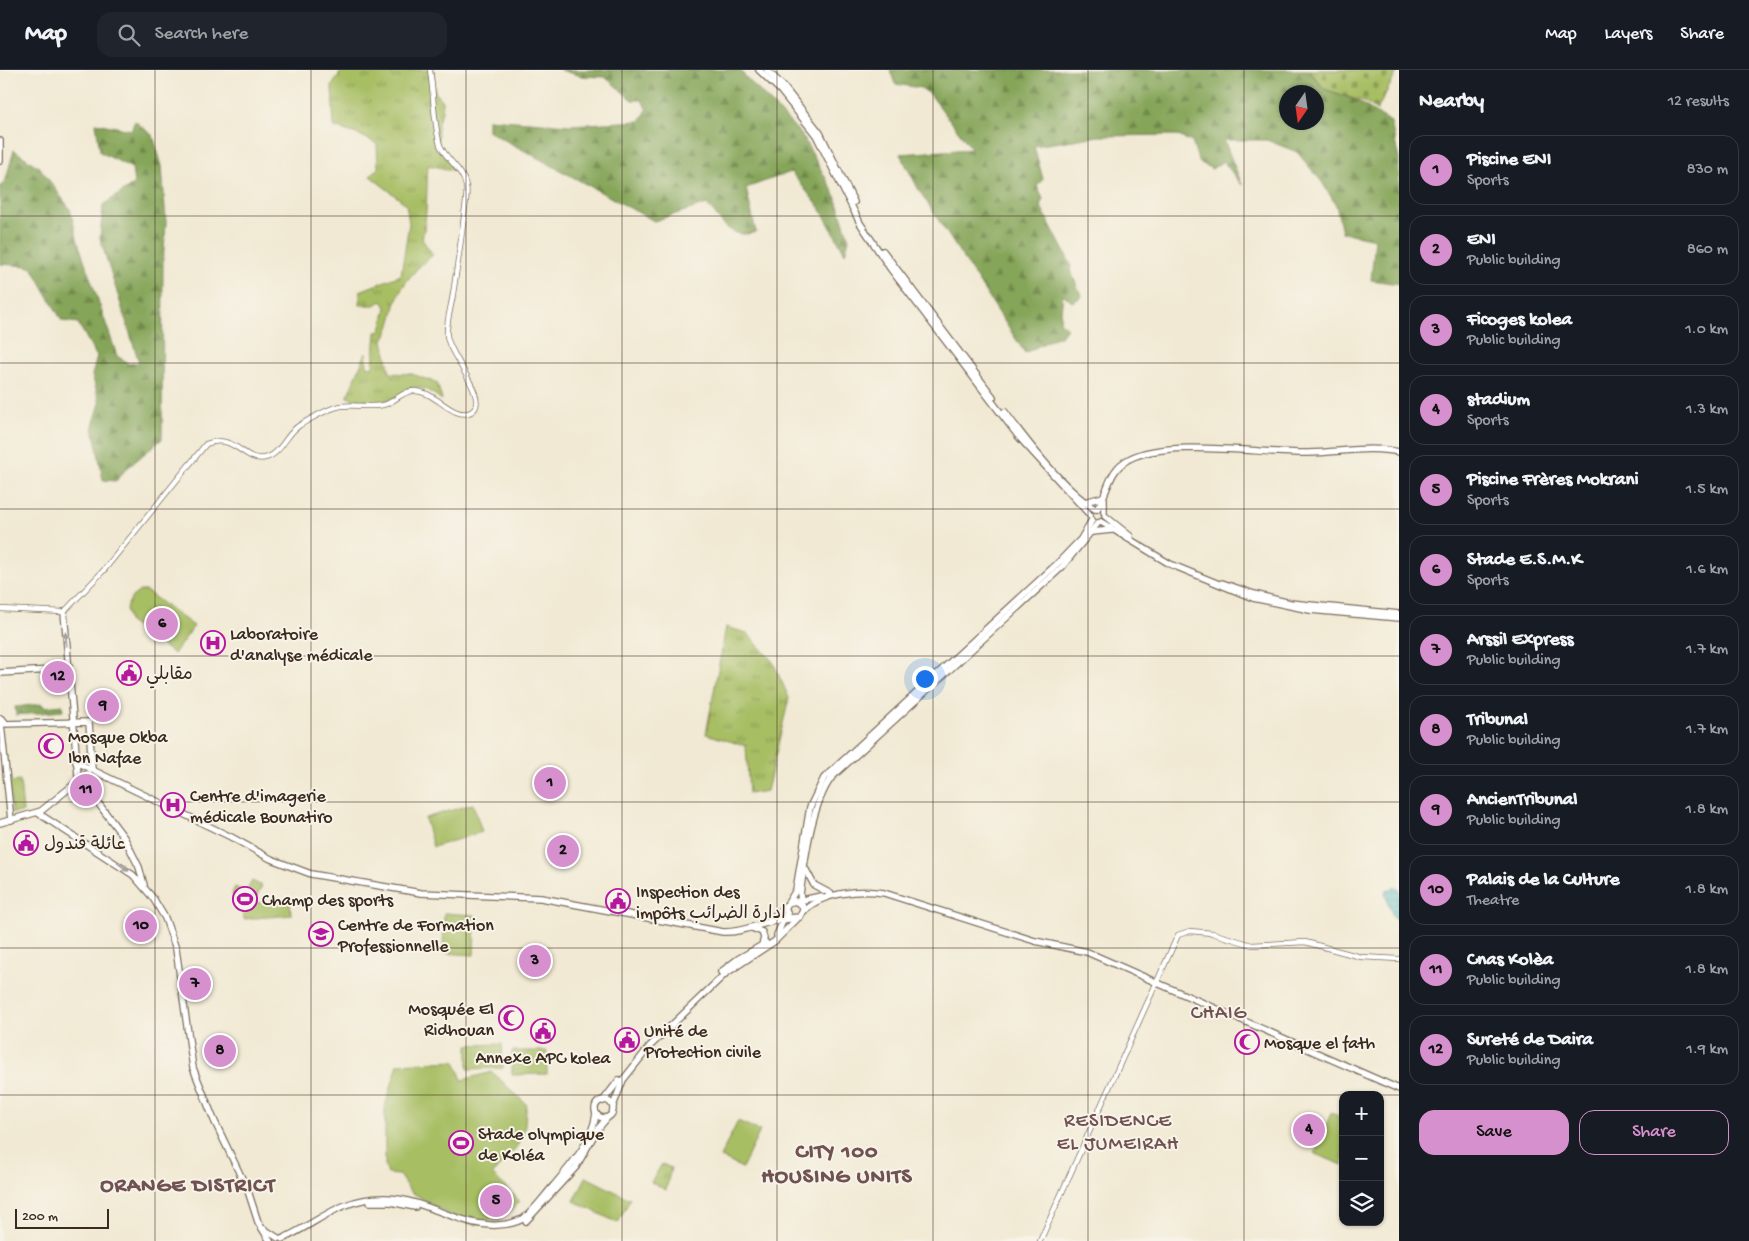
<!DOCTYPE html>
<meta charset="utf-8">
<style>
body{margin:0;font-family:"Gochi Hand","Playpen Sans Arabic",sans-serif;background:#20242c;color:#f1f3f6}
.controls{position:absolute;right:15px;bottom:15px;display:grid;overflow:hidden;border-radius:10px;box-shadow:0 1px 4px #0004}
.controls button{width:45px;height:45px;display:grid;place-items:center;padding:0;border:0;border-bottom:1px solid #363941;background:#171b24;color:#f1f3f6;font:25px sans-serif}
.compass{position:absolute;left:1279px;top:15px;width:45px;height:45px;border-radius:50%;background:#171b24;box-shadow:0 1px 4px #0004;rotate:193deg}
.scale{position:absolute;left:15px;bottom:12px;width:94px;box-sizing:border-box;padding-left:5px;border:2px solid #3b2a1e;border-top:0;font-size:14px;line-height:18px;white-space:nowrap;color:#3b2a1e;-webkit-text-stroke:4px #f7f3e8;paint-order:stroke}
.you{position:absolute;left:924px;top:608px;width:18px;height:18px;margin:-12px;border:4px solid #fff;border-radius:50%;background:#1a73e8;box-shadow:0 0 0 8px #1a73e833}
.badge{display:grid;place-items:center;width:32px;height:32px;border-radius:50%;background:#d690ce;color:#111;font-size:16px;font-weight:700}
.pin{position:absolute;translate:-50% -50%;border:2px solid #fff;box-shadow:0 1px 5px #0006}
.list{margin:0;padding:0;list-style:none}
h2{display:flex;justify-content:space-between;align-items:center;height:65px;margin:0;padding:0 20px;font-size:21px}
h2 small{font-size:16px;font-weight:400;color:#9ea1a6}
.list li{display:grid;grid-template-columns:32px 1fr auto;gap:15px;align-items:center;box-sizing:border-box;height:70px;margin:0 10px 10px;padding:0 10px;border:1px solid #363941;border-radius:15px}
.list b{display:block;font-size:19px;white-space:nowrap}
.list p{margin:0;font-size:16px;white-space:nowrap;color:#9ea1a6}
.list em{font-size:16px;font-style:normal;color:#9ea1a6}
.actions{display:flex;gap:10px;padding:15px 20px}
.actions a{flex:1;padding:11px 0;border:1px solid #d690ce;border-radius:15px;text-align:center;font-size:18px;color:#d690ce}
.actions .main{background:#d690ce;color:#111}
.icon{flex:none;width:28px;height:28px;fill:none;stroke:currentColor;stroke-width:2;stroke-linecap:round;stroke-linejoin:round}
.map{position:relative;flex:none;width:1399px;height:1171px;overflow:hidden}
header{display:flex;align-items:center;gap:30px;box-sizing:border-box;height:70px;padding:0 25px;background:#171b24;border-bottom:1px solid #363941}
header strong{font-size:24px}
nav{display:flex;gap:28px;margin-inline-start:auto;font-size:18px}
.search{width:350px;height:45px;background:#20242c;display:flex;align-items:center;gap:12px;box-sizing:border-box;padding:0 18px;border-radius:15px;color:#9ea1a6;font-size:19px}
main{display:flex}
aside{flex:1;background:#171b24}
.map>svg:first-child{display:block}
.grass{fill:url(#grass-tufts);stroke:#717440}
.forest{fill:url(#forest-firs);stroke:#60683c;fill-rule:evenodd}
.cemetery{fill:url(#cemetery-stones);stroke:#717440}
.garden{fill:#a7be63;stroke:#717440}
.water{fill:url(#water-rules);stroke:#427070}
.lines{fill:none;stroke-linecap:round;stroke-linejoin:round}
.minor-casing{stroke:#7b6d5d;stroke-width:6}
.major-casing{stroke:#7b6d5d;stroke-width:8}
.minor{stroke:#fff;stroke-width:4.5}
.major{stroke:#fff;stroke-width:5.5}
.oneway{fill:#a79f9a}
.grid{fill:none;stroke:#3b2a1e;stroke-width:1;stroke-opacity:0.55}
.labels{text-anchor:middle;stroke-width:4;stroke-linejoin:round;paint-order:stroke}
.poi-label{font-size:18px;fill:#3b2a1e;stroke:#f7f3e8;text-anchor:start}
.quarter-label{font-size:20px;letter-spacing:1px;fill:#705252;stroke:#f7f3e8}
.district-label{font-size:22px;font-weight:bold;letter-spacing:1px;fill:#705252;stroke:#f7f3e8}
</style>
<header>
<strong>Map</strong>
<div class="search"><svg class="icon" aria-label="search" viewBox="0 0 24 24"><circle cx="10" cy="10" r="6"/><path d="M15 15l6 6"/></svg>Search here</div>
<nav><a>Map</a><a>Layers</a><a>Share</a></nav>
</header>
<main>
<div class="map">
<svg width="1399" height="1171" viewBox="0 0 1399 1171">
<defs>
<pattern id="grass-tufts" width="24" height="20" patternUnits="userSpaceOnUse" patternTransform="scale(1.25)"><rect width="24" height="20" fill="#a7be63"/><path d="M3 7l-1-3M5 7V3M7 7l1-3M15 17l-1-3M17 17v-4M19 17l1-3" fill="none" stroke="#899b51"/></pattern>
<pattern id="forest-firs" width="22" height="20" patternUnits="userSpaceOnUse" patternTransform="scale(1.25)"><rect width="22" height="20" fill="#85a559"/><path d="M5 1l3.5 6h-7zM16 11l3.5 6h-7z" fill="#6e8749"/></pattern>
<pattern id="cemetery-stones" width="16" height="16" patternUnits="userSpaceOnUse" patternTransform="scale(1.25)"><rect width="16" height="16" fill="#a7be63"/><path d="M2 7V4a2 2 0 0 1 4 0v3zM10 15v-3a2 2 0 0 1 4 0v3z" fill="#899b51"/></pattern>
<pattern id="water-rules" width="6" height="5" patternUnits="userSpaceOnUse" patternTransform="scale(1.25)"><rect width="6" height="5" fill="#48b7c1"/><path d="M0 2.5h6" fill="none" stroke="#3d959c"/></pattern>
</defs>
<rect width="100%" height="100%" fill="#f7f3e8"/>
<filter id="ink" filterUnits="userSpaceOnUse"><feTurbulence type="fractalNoise" baseFrequency=".02" numOctaves="2"/><feDisplacementMap in="SourceGraphic" scale="10" xChannelSelector="R" yChannelSelector="G"/><feConvolveMatrix kernelMatrix="1 2 1 2 8 2 1 2 1" color-interpolation-filters="sRGB"/></filter>
<filter id="wash" filterUnits="userSpaceOnUse"><feTurbulence type="fractalNoise" baseFrequency=".0096" numOctaves="4" result="noise"/><feDisplacementMap in="SourceGraphic" scale="20" xChannelSelector="R" yChannelSelector="G"/><feGaussianBlur stdDeviation="1.12" result="paint"/><feColorMatrix in="noise" values="0 0 0 0 0 0 0 0 0 0 0 0 0 0 0 0 0 1.4 0 .05"/><feComposite in="paint" operator="in"/></filter>
<g filter="url(#wash)">
<rect width="100%" height="100%" fill="#f1e9d3"/>
<g class="grass">
<path d="M342 0H433L435 22 442 30V42L438 52V78L456 101 428 95C426 120 428 145 422 169L433 185C418 196 402 213 396 232 392 246 391 257 383 270L390 303 412 304 437 313 442 330C434 324 424 316 414 318 409 318 403 322 400 325 381 334 366 334 347 327L366 283 367 296 373 297 376 262 381 261 386 237 382 231 374 235H360V221L401 205 409 153 406 134 370 106 378 98 377 74 360 65 334 57 332 16Z"/>
<polygon points="726,557 747,563 773,592 789,628 767,721 749,724 746,676 706,664"/>
<polygon points="662,1094 671,1098 666,1120 651,1112"/>
</g>
<g class="forest">
<path d="M560 0H739L801 64 834 123 849 169 845 183 820 138 791 102 746 118 756 162C730 170 722 152 707 134L654 151 488 61V49L569 55 640 51 647 40 642 30H632L605 7 582 6Z"/>
<path d="M890 0H1308L1324 19 1357 31 1391 52 1399 90V214L1371 210 1375 169 1342 162 1336 135 1322 112 1297 82 1267 70H1224L1242 115 1223 91 1212 99 1199 92 1192 72 1176 65 1099 66 1034 76 1043 109 1037 116 1043 129 1040 135 1071 195 1070 200 1082 227 1072 232 1063 224 1060 251 1067 258 1060 267 1054 268 1025 283 919 120 900 84 972 79 930 24 921 18 895 14ZM1286 22H1316V52H1286Z"/>
<polygon points="135,51 153,66 162,96 166,153 163,192 162,369 125,400 116,411 103,410 93,356 100,333 92,305 97,287 78,253 62,251 33,199 27,196 0,194 0,117 6,109 14,80 40,98 70,139 78,172 117,286 129,294 139,292 100,168 103,135 134,114 132,98 100,82 96,53 131,60"/>
<polygon points="42,634 44,637 62,635 63,641 16,645 15,637"/>
</g>
<polygon class="cemetery" points="1309,0 1398,0 1377,40 1367,33 1325,19"/>
<g class="garden">
<polygon points="140,521 146,521 194,556 174,584 129,552 126,538 132,527"/>
<polygon points="20,711 23,742 12,743 9,712"/>
<polygon points="473,734 482,762 433,777 425,748"/>
<polygon points="252,811 262,816 253,833 290,831 291,845 244,849 239,833 235,832 232,823 235,817 246,822"/>
<polygon points="444,843 475,845 474,885 443,883"/>
<polygon points="502,974 503,998 468,999 468,975"/>
<polygon points="512,981 547,981 547,1004 512,1005"/>
<path d="M455 991 462 1010 492 1002 527 1035C525 1044 526 1047 525 1054 523 1076 506 1089 492 1104L520 1131 500 1151 482 1150 476 1155 460 1151 424 1130 410 1121 399 1105 388 1104 385 1096V1037L398 994Z"/>
<polygon points="1331,1043 1343,1048 1343,1095 1315,1084"/>
<polygon points="738,1051 760,1061 742,1098 720,1087"/>
<polygon points="586,1107 630,1129 618,1153 574,1131"/>
</g>
<polygon class="water" points="1397,817 1399,820 1399,848 1396,849 1393,847 1385,823 1386,820"/>
</g>
<g filter="url(#ink)">
<g class="lines">
<defs>
<g id="minor">
<path d="M0 539 64 542 104 500 206 374C235 362 244 393 265 388 281 385 287 362 300 355 312 348 328 338 341 336 355 334 369 338 383 335 394 333 402 321 413 321 434 319 453 351 471 342 492 331 447 283 447 265 446 252 451 238 453 224 457 198 461 172 464 146 465 136 468 125 466 116 463 99 446 90 440 75 433 50 434 25 430 0"/>
<polyline points="1040,1171 1178,865 1190,861 1212,863 1252,875 1305,872 1361,887 1399,889"/>
</g>
<g id="major">
<polyline points="759,0 780,20 816,65 860,153 890,198 1019,367 1090,445"/>
<polyline points="767,0 783,16 820,63 854,132"/>
<polyline points="0,71 0,91"/>
<polyline points="883,181 993,327"/>
<path d="M1005 342C1027 372 1064 420 1095 439"/>
<polyline points="1085,432 1103,427"/>
<path d="M1097 439C1109 421 1108 400 1129 389 1167 368 1263 384 1308 383 1339 383 1368 375 1399 382"/>
<polyline points="1104,442 1104,429"/>
<polyline points="1105,446 1130,466"/>
<polyline points="1101,452 1170,494 1253,528 1310,540 1399,548"/>
<polyline points="1092,462 1112,460"/>
<polyline points="1222,513 1254,524 1290,533 1399,544"/>
<polyline points="64,542 78,706 125,769 139,797 144,815"/>
<polyline points="0,603 69,599"/>
<polyline points="0,648 4,651 0,654"/>
<polyline points="1,654 11,750"/>
<polyline points="2,654 89,652 92,700"/>
<path d="M76 692 231 767 271 789 311 804 421 823 541 828 723 862C747 863 768 848 792 849"/>
<polyline points="38,743 133,805 153,828 165,848 176,879 193,998 214,1050 248,1121 258,1152 270,1171"/>
<polyline points="0,753 41,741 92,700"/>
<polyline points="806,800 814,815 831,824"/>
<polyline points="798,831 821,826"/>
<polyline points="788,833 795,831 802,835 803,840 800,847 789,848 785,838 796,820 810,737 824,708 1058,493 1081,469 1092,450"/>
<path d="M802 835 800 824C805 790 811 734 832 707L1062 497 1098 453"/>
<path d="M803 842C820 823 859 819 884 823L1035 871 1087 882 1399 1019"/>
<polyline points="770,850 785,836"/>
<polyline points="752,858 762,862 764,868 762,875"/>
<polyline points="777,865 785,846"/>
<polyline points="721,902 738,889 766,873"/>
<circle cx="604" cy="1039" r="9"/>
<polyline points="603,1031 619,1010"/>
<polyline points="613,1036 623,1010 650,976 725,904 775,871 797,849"/>
<polyline points="370,1132 391,1132 415,1137"/>
<polyline points="526,1151 576,1097 597,1060 607,1048"/>
<polyline points="264,1159 278,1168"/>
<path d="M282 1169C318 1153 340 1128 383 1128 431 1127 475 1171 523 1149 535 1140 544 1126 554 1115 572 1094 592 1072 596 1044"/>
</g>
</defs>
<use href="#minor" class="minor-casing"/>
<use href="#major" class="major-casing"/>
<use href="#minor" class="minor"/>
<use href="#major" class="major"/>
</g>
<defs><path id="oneway-solid" d="M-6-.8H1V-3.2L6.5 0L1 3.2V.8H-6Z" transform="scale(1.25)"/></defs>
<g class="oneway">
<use href="#oneway-solid" transform="translate(66 569) rotate(-95)"/>
<use href="#oneway-solid" transform="translate(123 797) rotate(37)"/>
</g>
</g>
<path class="grid" d="M155 0V1171M311 0V1171M466 0V1171M622 0V1171M777 0V1171M933 0V1171M1088 0V1171M1244 0V1171M0 146H1399M0 293H1399M0 439H1399M0 586H1399M0 732H1399M0 878H1399M0 1025H1399"/>
<defs>
<symbol id="hospital-ring" viewBox="-11 -11 22 22"><circle r="9.5" fill="#f7f3e8" stroke="#b5179e" stroke-width="1.5"/><path d="M-5-5h3v3.5h4V-5h3V5h-3V1.5h-4V5h-3Z" fill="#b5179e"/></symbol>
<symbol id="civic-ring" viewBox="-11 -11 22 22"><circle r="9.5" fill="#f7f3e8" stroke="#b5179e" stroke-width="1.5"/><path d="M-.6-6.5H3V-4.5H.6V-3L4-1V1h2V6H-6V1h2V-1L-.6-3ZM-1.2 2.5V6h2.4V2.5Z" fill="#b5179e"/></symbol>
<symbol id="mosque-ring" viewBox="-11 -11 22 22"><circle r="9.5" fill="#f7f3e8" stroke="#b5179e" stroke-width="1.5"/><path d="M3.5-4.9A6 6 0 1 0 3.5 4.9A5 5 0 1 1 3.5-4.9Z" fill="#b5179e"/></symbol>
<symbol id="stadium-ring" viewBox="-11 -11 22 22"><circle r="9.5" fill="#f7f3e8" stroke="#b5179e" stroke-width="1.5"/><path d="M0-5a6.5 5 0 1 0 0 10a6.5 5 0 1 0 0-10ZM-3.5-1.8h7v3.6h-7Z" fill="#b5179e"/></symbol>
<symbol id="university-ring" viewBox="-11 -11 22 22"><circle r="9.5" fill="#f7f3e8" stroke="#b5179e" stroke-width="1.5"/><path d="M0-5L7-2L0 1L-7-2ZM-4 1L0 2.5L4 1V4Q0 6-4 4Z" fill="#b5179e"/></symbol>
</defs>
<g fill-rule="evenodd">
<use href="#hospital-ring" x="199" y="559" width="28" height="28"/>
<use href="#civic-ring" x="115" y="589" width="28" height="28"/>
<use href="#mosque-ring" x="37" y="662" width="28" height="28"/>
<use href="#hospital-ring" x="159" y="721" width="28" height="28"/>
<use href="#civic-ring" x="12" y="759" width="28" height="28"/>
<use href="#stadium-ring" x="231" y="815" width="28" height="28"/>
<use href="#civic-ring" x="604" y="817" width="28" height="28"/>
<use href="#university-ring" x="307" y="850" width="28" height="28"/>
<use href="#mosque-ring" x="497" y="934" width="28" height="28"/>
<use href="#civic-ring" x="529" y="947" width="28" height="28"/>
<use href="#civic-ring" x="613" y="956" width="28" height="28"/>
<use href="#mosque-ring" x="1233" y="958" width="28" height="28"/>
<use href="#stadium-ring" x="447" y="1059" width="28" height="28"/>
</g>
<g class="labels">
<g class="poi-label">
<text x="230" y="569">Laboratoire<tspan x="230" dy="21">d'analyse médicale</tspan></text>
<text x="146" y="609">مقابلي</text>
<text x="68" y="672">Mosque Okba<tspan x="68" dy="21">Ibn Nafae</tspan></text>
<text x="190" y="731">Centre d'imagerie<tspan x="190" dy="21">médicale Bounatiro</tspan></text>
<text x="44" y="779">عائلة قندول</text>
<text x="636" y="827">Inspection des<tspan x="636" dy="21">impôts ادارة الضرائب</tspan></text>
<text x="262" y="835">Champ des sports</text>
<text x="338" y="860">Centre de Formation<tspan x="338" dy="21">Professionnelle</tspan></text>
<text x="494" y="944" text-anchor="end">Mosquée El<tspan x="494" dy="21">Ridhouan</tspan></text>
<text x="644" y="966">Unité de<tspan x="644" dy="21">Protection civile</tspan></text>
<text x="1264" y="978">Mosque el fath</text>
<text x="543" y="993" text-anchor="middle">Annexe APC kolea</text>
<text x="478" y="1069">Stade olympique<tspan x="478" dy="21">de Koléa</tspan></text>
</g>
<g class="quarter-label">
<text x="1219" y="948">CHAIG</text>
<text x="1118" y="1056">RESIDENCE<tspan x="1118" dy="23">EL JUMEIRAH</tspan></text>
</g>
<g class="district-label">
<text x="837" y="1087">CITY 100<tspan x="837" dy="25">HOUSING UNITS</tspan></text>
<text x="188" y="1121">ORANGE DISTRICT</text>
</g>
</g>
</svg>
<div class="controls">
<button>+</button>
<button>−</button>
<button><svg class="icon" aria-label="layers" viewBox="0 0 24 24"><path d="M12 4l9 5-9 5-9-5zM3 14l9 5 9-5"/></svg></button>
</div>
<svg class="compass" viewBox="-18 -18 36 36"><path d="M0-13l5 13h-10z" fill="#e53935"/><path d="M0 13l5-13h-10z" fill="#9ea1a6"/></svg>
<div class="scale">200 m</div>
<div class="you"></div>
<div class="pin badge" style="left:550px;top:713px">1</div>
<div class="pin badge" style="left:563px;top:781px">2</div>
<div class="pin badge" style="left:535px;top:891px">3</div>
<div class="pin badge" style="left:1309px;top:1060px">4</div>
<div class="pin badge" style="left:496px;top:1131px">5</div>
<div class="pin badge" style="left:162px;top:554px">6</div>
<div class="pin badge" style="left:195px;top:914px">7</div>
<div class="pin badge" style="left:220px;top:981px">8</div>
<div class="pin badge" style="left:103px;top:636px">9</div>
<div class="pin badge" style="left:141px;top:856px">10</div>
<div class="pin badge" style="left:86px;top:720px">11</div>
<div class="pin badge" style="left:58px;top:607px">12</div>
</div>
<aside>
<h2>Nearby<small>12 results</small></h2>
<ul class="list">
<li><span class="badge">1</span><div><b>Piscine ENI</b><p>Sports</p></div><em>830 m</em></li>
<li><span class="badge">2</span><div><b>ENI</b><p>Public building</p></div><em>860 m</em></li>
<li><span class="badge">3</span><div><b>Ficoges kolea</b><p>Public building</p></div><em>1.0 km</em></li>
<li><span class="badge">4</span><div><b>stadium</b><p>Sports</p></div><em>1.3 km</em></li>
<li><span class="badge">5</span><div><b>Piscine Frères Mokrani</b><p>Sports</p></div><em>1.5 km</em></li>
<li><span class="badge">6</span><div><b>Stade E.S.M.K</b><p>Sports</p></div><em>1.6 km</em></li>
<li><span class="badge">7</span><div><b>Arssil Express</b><p>Public building</p></div><em>1.7 km</em></li>
<li><span class="badge">8</span><div><b>Tribunal</b><p>Public building</p></div><em>1.7 km</em></li>
<li><span class="badge">9</span><div><b>AncienTribunal</b><p>Public building</p></div><em>1.8 km</em></li>
<li><span class="badge">10</span><div><b>Palais de la Culture</b><p>Theatre</p></div><em>1.8 km</em></li>
<li><span class="badge">11</span><div><b>Cnas Kolèa</b><p>Public building</p></div><em>1.8 km</em></li>
<li><span class="badge">12</span><div><b>Sureté de Daira</b><p>Public building</p></div><em>1.9 km</em></li>
</ul>
<div class="actions"><a class="main">Save</a><a>Share</a></div>
</aside>
</main>
